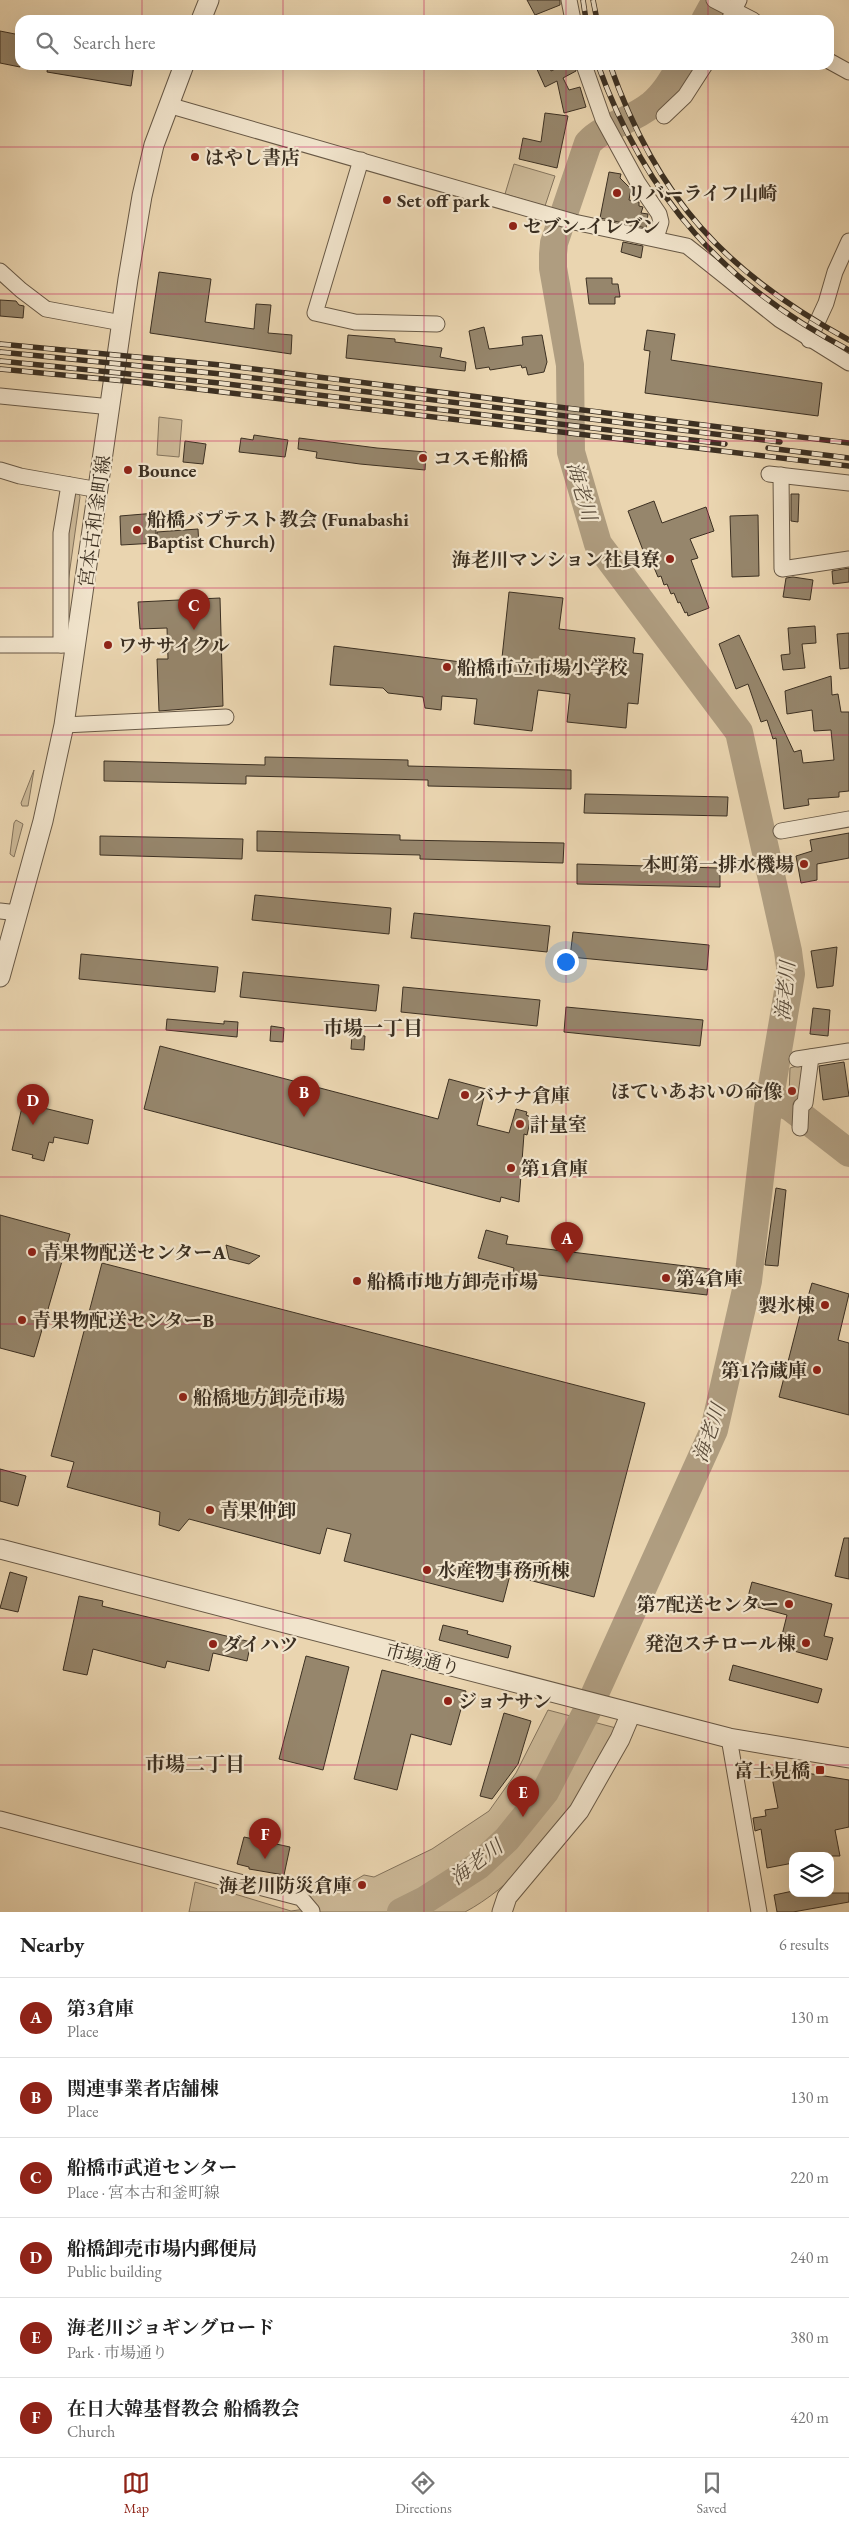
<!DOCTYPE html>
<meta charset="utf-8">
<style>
body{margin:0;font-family:"EB Garamond","Noto Serif JP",serif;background:#f6f6f6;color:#222}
.controls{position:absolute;right:15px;bottom:15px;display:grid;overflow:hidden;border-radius:10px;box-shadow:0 5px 20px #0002}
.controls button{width:45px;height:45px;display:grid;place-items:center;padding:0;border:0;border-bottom:1px solid #e0e0e0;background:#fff;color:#222;font:25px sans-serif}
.you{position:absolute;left:565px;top:961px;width:18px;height:18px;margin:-12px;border:4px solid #fff;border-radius:50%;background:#1a73e8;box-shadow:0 0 0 8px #1a73e833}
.badge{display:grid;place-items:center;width:32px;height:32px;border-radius:50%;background:#8f2418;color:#fff;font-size:16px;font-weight:700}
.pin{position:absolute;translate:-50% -41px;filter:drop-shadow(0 1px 2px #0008)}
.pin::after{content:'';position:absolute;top:26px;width:18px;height:15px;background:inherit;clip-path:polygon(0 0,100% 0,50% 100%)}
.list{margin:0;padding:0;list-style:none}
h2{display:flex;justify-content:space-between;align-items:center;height:65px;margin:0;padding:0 20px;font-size:21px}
h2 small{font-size:16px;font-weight:400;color:#767676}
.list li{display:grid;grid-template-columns:32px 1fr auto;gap:15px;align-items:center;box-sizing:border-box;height:80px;padding:0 20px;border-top:1px solid #e0e0e0}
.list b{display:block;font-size:19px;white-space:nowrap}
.list p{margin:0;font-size:16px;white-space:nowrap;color:#767676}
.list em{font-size:16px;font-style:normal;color:#767676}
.icon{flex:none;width:28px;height:28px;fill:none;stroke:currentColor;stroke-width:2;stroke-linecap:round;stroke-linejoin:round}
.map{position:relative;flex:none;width:849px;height:1912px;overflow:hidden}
.search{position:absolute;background:#fff;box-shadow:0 5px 20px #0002;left:15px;right:15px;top:15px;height:55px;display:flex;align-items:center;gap:12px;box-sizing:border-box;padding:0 18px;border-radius:15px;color:#767676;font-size:19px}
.sheet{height:545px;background:#fff}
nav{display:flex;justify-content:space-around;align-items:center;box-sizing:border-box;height:70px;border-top:1px solid #e0e0e0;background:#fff;font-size:14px;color:#767676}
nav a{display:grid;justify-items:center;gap:2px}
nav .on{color:#8f2418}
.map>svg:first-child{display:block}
.green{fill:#ccb998;stroke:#84745d}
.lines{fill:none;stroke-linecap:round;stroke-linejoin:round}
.river{stroke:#af9d80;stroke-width:28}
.building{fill:#96866c;stroke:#3c3022}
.minor-casing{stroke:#685946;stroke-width:17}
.tertiary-casing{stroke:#685946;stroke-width:21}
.minor{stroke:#f1e4cc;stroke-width:15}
.tertiary{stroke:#f1e4cc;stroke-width:19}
.rail-casing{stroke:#3c3022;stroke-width:5.5}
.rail{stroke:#f1e4cc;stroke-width:4;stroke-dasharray:11;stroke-linecap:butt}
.grid{fill:none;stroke:#c2185b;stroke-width:1;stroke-opacity:0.55}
.poi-dot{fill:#8f2418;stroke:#f1e4cc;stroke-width:2}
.labels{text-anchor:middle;stroke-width:4.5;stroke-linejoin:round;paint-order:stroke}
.poi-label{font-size:19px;font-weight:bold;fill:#3c3022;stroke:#f1e4cc;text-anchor:start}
.street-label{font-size:19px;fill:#3c3022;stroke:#f1e4cc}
.water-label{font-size:20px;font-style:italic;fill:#594b3a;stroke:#f1e4cc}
.neighbourhood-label{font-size:20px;font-weight:bold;fill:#3c3022;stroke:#f1e4cc}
</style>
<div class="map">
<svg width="849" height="1912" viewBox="0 0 849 1912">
<rect width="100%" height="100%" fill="#ead5b0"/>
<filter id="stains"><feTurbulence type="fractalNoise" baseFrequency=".004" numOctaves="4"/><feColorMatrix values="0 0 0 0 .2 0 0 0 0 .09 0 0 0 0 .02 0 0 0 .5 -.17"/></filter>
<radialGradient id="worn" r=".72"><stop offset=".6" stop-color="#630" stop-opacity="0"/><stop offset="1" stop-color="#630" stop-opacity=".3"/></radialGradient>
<g class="green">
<polygon points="514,164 555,176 545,206 505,194"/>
<polygon points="159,417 182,420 179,457 157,455"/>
<polygon points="73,492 79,493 80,497 66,597 66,535"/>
<polygon points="34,770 28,806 22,806 21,803"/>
<polygon points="16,820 23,824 14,857 10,854 14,823"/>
<polygon points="797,1066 805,1067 802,1093 795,1101 789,1097 790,1068"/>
<path d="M548 1710 616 1728C605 1750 595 1772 583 1793 557 1836 509 1889 465 1912H189L195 1882 291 1911 313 1908 304 1896 345 1886 364 1875 374 1877 432 1849 489 1811 516 1773Z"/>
</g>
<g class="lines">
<g class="river">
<polyline points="705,20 716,0"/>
<polyline points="770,1099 790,1107 849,1153"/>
<path d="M401 1912 425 1900 478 1866 507 1839 545 1792 588 1709 714 1430 748 1281 768 1109 791 974 788 951 739 732 598 544 571 452 570 365 553 268V254L554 243 588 143C605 125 632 121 651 105 664 95 673 79 681 65"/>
</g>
</g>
<g class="building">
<polygon points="527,0 560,0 560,5 535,15"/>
<polygon points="0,31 20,35 20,67 0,63"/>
<polygon points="48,65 134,65 131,86 47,72"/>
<polygon points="535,65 549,65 551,71 564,65 575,65 576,71 563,78 569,90 580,87 586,107 564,113 557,81 545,87"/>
<polygon points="545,113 568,116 557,168 519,159 523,138 541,142"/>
<polygon points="609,172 621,174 620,178 631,189 629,200 639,202 639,206 643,207 641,213 648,214 646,228 600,218"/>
<polygon points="623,242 643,246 641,258 621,252"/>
<polygon points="159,272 211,279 205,322 254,329 256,304 271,305 268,333 292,335 291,354 150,333"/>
<polygon points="586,278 612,278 612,284 618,284 620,297 615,297 615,304 589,304"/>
<polygon points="0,300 16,301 19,305 24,306 23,318 0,316"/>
<polygon points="484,327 489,349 523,345 522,337 542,335 547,362 544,372 528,375 526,367 522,368 521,365 490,370 489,367 476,369 469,331"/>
<polygon points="647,330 675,334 671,360 822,383 818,416 645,393 650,351 644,350"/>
<polygon points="348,335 395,339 395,342 442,348 440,357 466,362 465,371 346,358"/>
<polygon points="254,435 288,440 285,457 239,452 241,438 253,440"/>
<polygon points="299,438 377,448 426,452 425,470 360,464 316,458 317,452 298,449"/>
<polygon points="185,441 206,444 203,464 183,462"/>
<polygon points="791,494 799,494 798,522 791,521"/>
<polygon points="654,501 662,523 706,507 714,531 690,539 698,558 691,560 709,608 688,616 687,612 685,613 680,602 678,603 674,593 671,594 667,584 664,585 661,576 658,577 653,565 649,566 628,511"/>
<polygon points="156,513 156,543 121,545 120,516"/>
<polygon points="758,515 759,576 732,577 730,516"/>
<polygon points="198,529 199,546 158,548 157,532"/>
<polygon points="849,568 849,582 833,584 832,571"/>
<polygon points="793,577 813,580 810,600 783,597 786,578"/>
<polygon points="509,592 563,598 559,629 635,638 633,653 643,654 638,704 628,703 626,728 567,722 570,694 538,690 532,731 474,724 477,699 442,696 441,710 425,708 423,697 388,693 383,688 330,685 334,646 501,667"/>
<polygon points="220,598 223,706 159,711 157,659 168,659 167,628 140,629 138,602"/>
<polygon points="815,626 816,643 802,644 805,668 783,670 781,655 790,654 788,628"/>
<polygon points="849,633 849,668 840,669 837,634"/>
<polygon points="739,635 794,752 801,750 803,763 834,760 831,730 814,731 812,710 787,714 785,691 831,676 832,695 838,694 841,712 849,712 849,791 839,792 839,797 808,799 809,805 784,809 776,738 773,739 767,720 761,722 748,684 736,689 719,644"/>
<polygon points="265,757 408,760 408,766 571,770 571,789 428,786 428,780 246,776 246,784 104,781 104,761 265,765"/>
<polygon points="585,794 728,797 727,816 584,813"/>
<polygon points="257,831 400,835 400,840 564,843 563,863 420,859 420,855 257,851"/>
<polygon points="849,833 849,858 817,864 817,880 801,883 796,856 812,851 810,840"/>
<polygon points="100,836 243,839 242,859 100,855"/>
<polygon points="577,864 720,868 720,887 577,884"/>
<polygon points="255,895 391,908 389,934 252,920"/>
<polygon points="414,913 550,926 547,952 411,938"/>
<polygon points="573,932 709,945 707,970 570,957"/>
<polygon points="837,947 833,986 817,988 811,951"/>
<polygon points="81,954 218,967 215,992 79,979"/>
<polygon points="243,972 379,985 376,1011 240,997"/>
<polygon points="403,987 540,1000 537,1026 401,1012"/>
<polygon points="566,1007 703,1020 700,1046 564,1032"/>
<polygon points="813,1008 830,1010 828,1036 810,1034"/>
<polygon points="167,1019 224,1024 224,1021 238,1022 237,1037 166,1030"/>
<polygon points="271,1026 284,1028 283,1042 270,1041"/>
<polygon points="352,1035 365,1036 364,1050 351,1049"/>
<polygon points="160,1046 438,1119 449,1079 486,1089 477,1125 509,1133 516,1109 527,1112 526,1115 531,1117 527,1135 524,1134 519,1202 501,1197 500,1202 144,1109"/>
<polygon points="844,1062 849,1096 823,1100 819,1066"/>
<polygon points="23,1103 93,1120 88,1144 54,1137 53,1143 49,1142 44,1161 32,1158 33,1155 12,1150"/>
<polygon points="776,1188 786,1190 778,1266 765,1265"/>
<polygon points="0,1215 70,1234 34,1357 0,1348"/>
<polygon points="486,1230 508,1236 506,1244 710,1269 707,1295 513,1272 514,1268 478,1258"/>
<polygon points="226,1245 260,1256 249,1264 229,1259"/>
<polygon points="102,1263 645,1403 594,1597 510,1575 503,1602 344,1561 351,1534 327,1528 320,1554 189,1519 179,1531 159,1525 160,1512 67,1487 74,1462 51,1456"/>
<polygon points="812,1283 849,1294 838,1340 849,1343 849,1415 779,1397 804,1299 807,1300"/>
<polygon points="0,1469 26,1476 18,1506 0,1501"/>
<polygon points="844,1538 849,1538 849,1579 835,1576"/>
<polygon points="10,1572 27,1577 18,1612 0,1608"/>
<polygon points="752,1582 832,1604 824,1636 833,1638 827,1660 779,1647 787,1615 746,1604"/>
<polygon points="79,1596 103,1601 102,1606 251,1642 247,1661 213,1653 209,1671 167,1661 165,1668 93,1649 87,1675 63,1670"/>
<polygon points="443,1625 468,1631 467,1634 511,1646 508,1658 439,1640"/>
<polygon points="306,1656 349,1667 323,1770 279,1759"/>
<polygon points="733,1665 822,1689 818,1703 729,1680"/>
<polygon points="382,1670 466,1691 451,1745 411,1734 397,1790 354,1779"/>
<polygon points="504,1713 531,1721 518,1764 492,1799 480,1796"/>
<polygon points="770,1767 849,1780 849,1827 835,1830 840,1856 793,1856 793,1863 767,1868 761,1829 755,1831 753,1818 766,1816 765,1810 778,1808"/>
<polygon points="244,1837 290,1847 284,1875 249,1869 249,1867 237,1864"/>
<polygon points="793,1891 793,1893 849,1893 849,1902 793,1912 777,1912 774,1895"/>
</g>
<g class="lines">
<defs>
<g id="minor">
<polyline points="569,0 573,20"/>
<polyline points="714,0 753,20"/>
<polyline points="729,20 739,0"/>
<polyline points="829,61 849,72"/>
<polyline points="584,65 603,119 638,183 659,214 661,222 656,238"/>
<polyline points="168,105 574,222 687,246 780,320 849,363"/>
<polyline points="664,116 685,96 705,65"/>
<polyline points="361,160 315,313 355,322 437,324"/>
<polyline points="0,271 21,290 46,309 122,323"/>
<polyline points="809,340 826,303 835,272 849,241"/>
<polyline points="0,396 111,407"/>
<polyline points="0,470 20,476 99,490"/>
<polyline points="769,474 849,483"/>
<polyline points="781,475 782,569 849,559"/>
<polyline points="0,645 70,645"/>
<polyline points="61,645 61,533 69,485"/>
<polyline points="64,725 226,717"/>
<polyline points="781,831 849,819"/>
<polyline points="0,911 18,913"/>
<polyline points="797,1059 849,1051"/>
<polyline points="800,1128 801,1106 805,1103 811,1057"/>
<polyline points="729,1738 759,1912"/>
<polyline points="0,1819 301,1898 312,1911"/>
</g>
<g id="tertiary">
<polyline points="201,20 209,0"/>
<polyline points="0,977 43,821 64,725 128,279 142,196 154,145 184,65"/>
<polyline points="0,1549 729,1738 849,1758"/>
<polyline points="502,1912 507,1897 579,1811 620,1739 631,1713"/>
</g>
</defs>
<use href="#minor" class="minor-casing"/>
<use href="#tertiary" class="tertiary-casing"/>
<use href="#minor" class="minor"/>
<use href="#tertiary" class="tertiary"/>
<defs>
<g id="rail">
<polyline points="583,0 586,20"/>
<polyline points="593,0 597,20"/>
<path d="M598 65C646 198 724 285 849 350"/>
<path d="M610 65C657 199 726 273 849 340"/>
<polyline points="0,344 221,365 849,443"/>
<polyline points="0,352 221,374 780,442"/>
<polyline points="0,361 219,383 725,444"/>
<polyline points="0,369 146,383 849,466"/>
<polyline points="768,448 849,458"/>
</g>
</defs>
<use href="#rail" class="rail-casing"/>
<use href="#rail" class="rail"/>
</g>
<path class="grid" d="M142 0V20M283 0V20M424 0V20M566 0V20M708 0V20M142 65V1912M283 65V1912M424 65V1912M566 65V1912M708 65V1912M0 147H849M0 294H849M0 441H849M0 588H849M0 735H849M0 882H849M0 1030H849M0 1177H849M0 1324H849M0 1471H849M0 1618H849M0 1765H849"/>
<g class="poi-dot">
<circle cx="195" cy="157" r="5"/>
<circle cx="617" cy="193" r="5"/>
<circle cx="387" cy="200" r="5"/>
<circle cx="513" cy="226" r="5"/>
<circle cx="423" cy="458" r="5"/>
<circle cx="128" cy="470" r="5"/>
<circle cx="137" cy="530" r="5"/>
<circle cx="670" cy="559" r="5"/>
<circle cx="108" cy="645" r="5"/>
<circle cx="447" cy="667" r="5"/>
<circle cx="804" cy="864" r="5"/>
<circle cx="792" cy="1091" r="5"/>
<circle cx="465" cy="1095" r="5"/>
<circle cx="520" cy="1124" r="5"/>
<circle cx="511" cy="1168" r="5"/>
<circle cx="32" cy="1252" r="5"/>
<circle cx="666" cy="1278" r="5"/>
<circle cx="357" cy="1281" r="5"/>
<circle cx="825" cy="1305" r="5"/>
<circle cx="22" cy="1320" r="5"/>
<circle cx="817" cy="1370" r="5"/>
<circle cx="183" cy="1397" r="5"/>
<circle cx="210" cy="1510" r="5"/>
<circle cx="427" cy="1570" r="5"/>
<circle cx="789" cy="1604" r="5"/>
<circle cx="806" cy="1643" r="5"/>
<circle cx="213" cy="1644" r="5"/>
<circle cx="448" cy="1701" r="5"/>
<rect x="815" y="1765" width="10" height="10" rx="2.5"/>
<circle cx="362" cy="1885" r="5"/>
</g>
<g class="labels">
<g class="poi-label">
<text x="205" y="164">はやし書店</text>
<text x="627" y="200">リバーライフ山崎</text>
<text x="397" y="207">Set off park</text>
<text x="523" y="233">セブン-イレブン</text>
<text x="433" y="465">コスモ船橋</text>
<text x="138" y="477">Bounce</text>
<text x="147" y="526">船橋バプテスト教会 (Funabashi<tspan x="147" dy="22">Baptist Church)</tspan></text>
<text x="660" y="566" text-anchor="end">海老川マンション社員寮</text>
<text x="118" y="652">ワササイクル</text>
<text x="457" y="674">船橋市立市場小学校</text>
<text x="794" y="871" text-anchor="end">本町第一排水機場</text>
<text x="782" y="1098" text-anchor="end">ほていあおいの命像</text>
<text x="475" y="1102">バナナ倉庫</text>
<text x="530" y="1131">計量室</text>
<text x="521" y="1175">第1倉庫</text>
<text x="42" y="1259">青果物配送センターA</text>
<text x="676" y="1285">第4倉庫</text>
<text x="367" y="1288">船橋市地方卸売市場</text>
<text x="815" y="1312" text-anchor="end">製氷棟</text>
<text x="32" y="1327">青果物配送センターB</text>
<text x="807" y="1377" text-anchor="end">第1冷蔵庫</text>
<text x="193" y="1404">船橋地方卸売市場</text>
<text x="220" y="1517">青果仲卸</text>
<text x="437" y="1577">水産物事務所棟</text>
<text x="779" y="1611" text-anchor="end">第7配送センター</text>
<text x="796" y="1650" text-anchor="end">発泡スチロール棟</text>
<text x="223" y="1651">ダイハツ</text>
<text x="458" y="1708">ジョナサン</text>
<text x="810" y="1777" text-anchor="end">富士見橋</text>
<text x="352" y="1892" text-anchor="end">海老川防災倉庫</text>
</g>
<g class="street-label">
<text transform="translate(94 521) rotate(-82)" y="7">宮本古和釜町線</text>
<text transform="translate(423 1659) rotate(15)" y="7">市場通り</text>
</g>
<g class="water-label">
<text transform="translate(582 491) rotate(74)" y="7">海老川</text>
<text transform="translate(785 991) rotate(-85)" y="7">海老川</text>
<text transform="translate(709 1433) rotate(-71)" y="7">海老川</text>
<text transform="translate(476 1862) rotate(-37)" y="7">海老川</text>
</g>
<g class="neighbourhood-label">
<text x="373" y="1035">市場一丁目</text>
<text x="195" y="1771">市場二丁目</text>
</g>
</g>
<rect width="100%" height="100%" filter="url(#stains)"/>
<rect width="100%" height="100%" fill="url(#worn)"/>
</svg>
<div class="controls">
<button><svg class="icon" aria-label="layers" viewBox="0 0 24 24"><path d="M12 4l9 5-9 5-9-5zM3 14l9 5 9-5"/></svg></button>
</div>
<div class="you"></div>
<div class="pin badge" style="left:567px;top:1263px">A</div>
<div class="pin badge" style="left:304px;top:1117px">B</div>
<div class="pin badge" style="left:194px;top:630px">C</div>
<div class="pin badge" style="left:33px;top:1125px">D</div>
<div class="pin badge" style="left:523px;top:1817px">E</div>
<div class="pin badge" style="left:265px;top:1859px">F</div>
<div class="search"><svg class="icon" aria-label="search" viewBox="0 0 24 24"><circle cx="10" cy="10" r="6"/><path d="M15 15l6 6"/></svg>Search here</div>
</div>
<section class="sheet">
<h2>Nearby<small>6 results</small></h2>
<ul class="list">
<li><span class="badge">A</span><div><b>第3倉庫</b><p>Place</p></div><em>130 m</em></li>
<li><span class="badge">B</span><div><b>関連事業者店舗棟</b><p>Place</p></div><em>130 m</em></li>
<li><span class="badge">C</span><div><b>船橋市武道センター</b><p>Place · 宮本古和釜町線</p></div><em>220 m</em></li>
<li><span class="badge">D</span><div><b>船橋卸売市場内郵便局</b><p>Public building</p></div><em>240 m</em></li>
<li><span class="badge">E</span><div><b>海老川ジョギングロード</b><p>Park · 市場通り</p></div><em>380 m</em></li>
<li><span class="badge">F</span><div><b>在日大韓基督教会 船橋教会</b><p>Church</p></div><em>420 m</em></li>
</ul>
</section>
<nav>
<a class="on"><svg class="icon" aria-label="map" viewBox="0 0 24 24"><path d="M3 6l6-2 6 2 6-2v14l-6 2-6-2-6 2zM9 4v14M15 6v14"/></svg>Map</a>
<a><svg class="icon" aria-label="directions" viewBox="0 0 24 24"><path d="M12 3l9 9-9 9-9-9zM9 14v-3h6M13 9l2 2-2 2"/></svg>Directions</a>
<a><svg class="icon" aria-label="saved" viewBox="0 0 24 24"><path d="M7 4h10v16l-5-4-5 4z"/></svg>Saved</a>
</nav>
